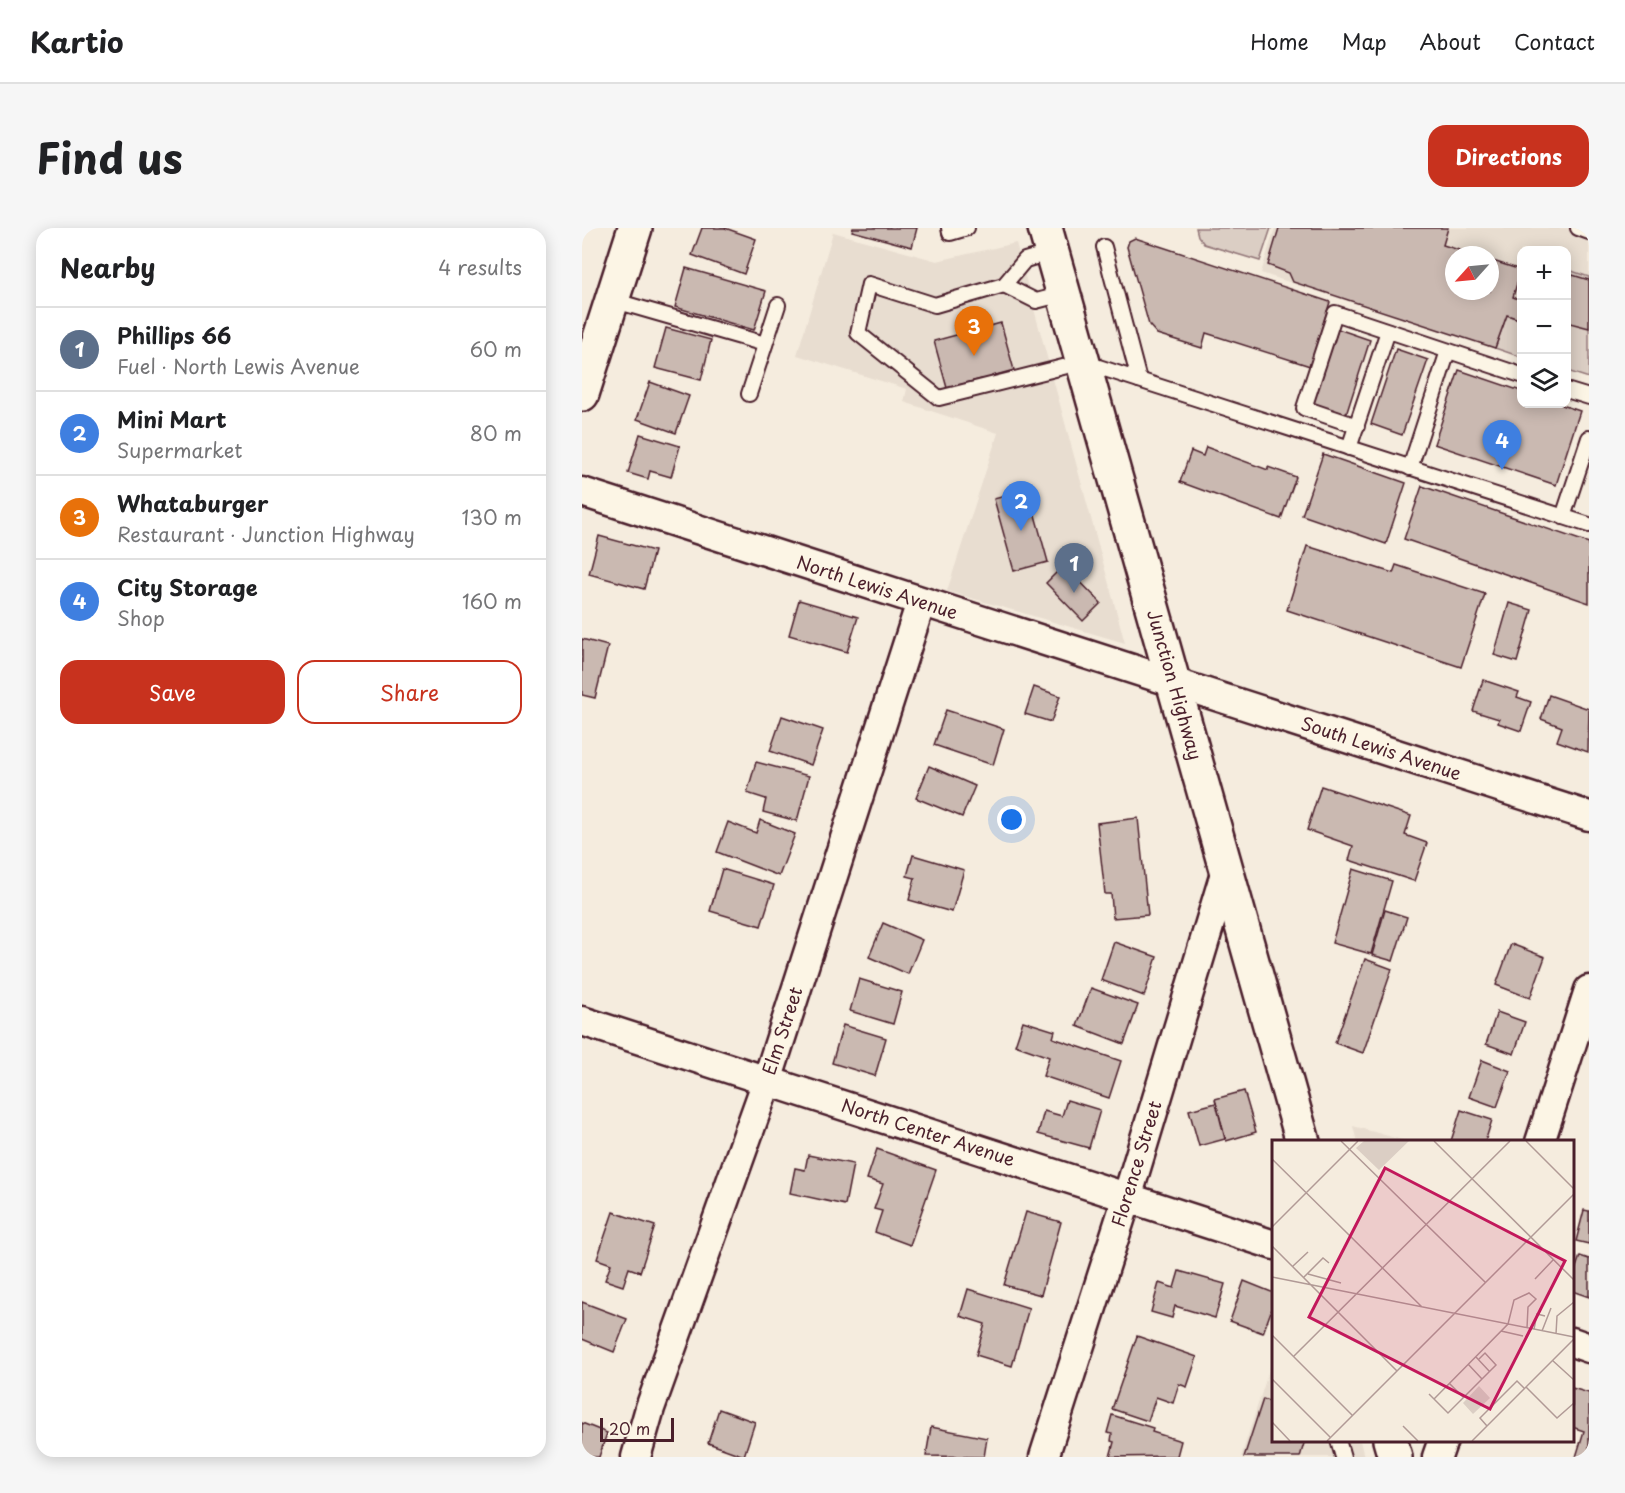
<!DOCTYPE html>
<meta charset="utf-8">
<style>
body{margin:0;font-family:"Playpen Sans",sans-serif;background:#f6f6f6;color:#202124}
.controls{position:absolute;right:18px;top:18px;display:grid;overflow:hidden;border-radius:12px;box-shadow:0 3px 15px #0003}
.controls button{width:54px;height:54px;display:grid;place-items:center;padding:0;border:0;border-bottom:2px solid #e0e0e0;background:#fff;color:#202124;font:30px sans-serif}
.compass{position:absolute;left:863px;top:18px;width:54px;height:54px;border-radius:50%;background:#fff;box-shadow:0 3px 15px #0003;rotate:243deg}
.scale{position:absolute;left:18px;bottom:15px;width:74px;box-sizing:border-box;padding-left:6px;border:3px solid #4a1f2b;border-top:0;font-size:16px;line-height:21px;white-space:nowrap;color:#4a1f2b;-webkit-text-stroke:4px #fcf5e5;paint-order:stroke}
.you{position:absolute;left:430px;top:592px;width:21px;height:21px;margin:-15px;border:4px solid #fff;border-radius:50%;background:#1a73e8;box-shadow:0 0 0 9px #1a73e833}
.badge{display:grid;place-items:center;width:39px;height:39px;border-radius:50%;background:#c8321e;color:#fff;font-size:20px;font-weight:700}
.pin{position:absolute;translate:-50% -50px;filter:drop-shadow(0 2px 3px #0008)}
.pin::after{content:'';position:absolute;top:32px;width:21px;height:18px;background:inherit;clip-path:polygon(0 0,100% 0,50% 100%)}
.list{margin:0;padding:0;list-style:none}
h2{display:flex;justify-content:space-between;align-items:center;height:78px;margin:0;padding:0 24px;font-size:26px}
h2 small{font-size:20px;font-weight:400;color:#757577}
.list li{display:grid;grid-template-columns:39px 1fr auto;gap:18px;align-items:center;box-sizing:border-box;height:84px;padding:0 24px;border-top:2px solid #e0e0e0}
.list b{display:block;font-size:22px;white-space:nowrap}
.list p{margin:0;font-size:20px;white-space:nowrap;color:#757577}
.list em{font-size:20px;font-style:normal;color:#757577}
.actions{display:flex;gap:12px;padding:18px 24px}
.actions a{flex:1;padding:14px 0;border:2px solid #c8321e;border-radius:18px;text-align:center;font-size:21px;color:#c8321e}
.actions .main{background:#c8321e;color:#fff}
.icon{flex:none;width:33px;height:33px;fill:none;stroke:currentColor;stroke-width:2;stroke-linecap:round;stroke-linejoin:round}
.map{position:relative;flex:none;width:1007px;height:1229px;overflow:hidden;border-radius:18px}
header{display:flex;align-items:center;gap:36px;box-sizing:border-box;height:84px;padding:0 30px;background:#fff;border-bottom:2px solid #e0e0e0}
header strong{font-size:28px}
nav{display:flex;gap:33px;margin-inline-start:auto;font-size:21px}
.intro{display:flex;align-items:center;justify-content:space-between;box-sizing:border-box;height:144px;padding:0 36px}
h1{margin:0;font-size:42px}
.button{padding:15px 27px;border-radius:18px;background:#c8321e;color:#fff;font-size:21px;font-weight:700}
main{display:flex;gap:36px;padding:0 36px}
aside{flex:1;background:#fff;border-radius:18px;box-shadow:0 3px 15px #0003}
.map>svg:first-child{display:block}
.built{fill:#e8ddd0;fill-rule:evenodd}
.green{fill:#dbcec4;stroke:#927678;stroke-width:1.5}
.building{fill:#cab9b1;stroke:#4a1f2b;stroke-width:1.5}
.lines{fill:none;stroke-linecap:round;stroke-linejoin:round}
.lane-casing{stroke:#4a1f2b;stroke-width:18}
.street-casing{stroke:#4a1f2b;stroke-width:33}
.secondary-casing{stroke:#4a1f2b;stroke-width:38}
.lane{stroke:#fcf5e5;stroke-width:14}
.street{stroke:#fcf5e5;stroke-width:28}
.secondary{stroke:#fcf5e5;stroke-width:33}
.labels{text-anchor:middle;stroke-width:4.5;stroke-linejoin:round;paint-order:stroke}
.street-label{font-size:18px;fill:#4a1f2b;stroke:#fcf5e5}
.inset-road{fill:none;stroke:#b19a96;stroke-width:1.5}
.view{fill:#c2185b;fill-opacity:0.15;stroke:#c2185b;stroke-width:3}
.inset-edge{fill:none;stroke:#4a1f2b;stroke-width:3}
</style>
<header>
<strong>Kartio</strong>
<nav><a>Home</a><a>Map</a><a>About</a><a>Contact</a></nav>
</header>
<div class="intro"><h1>Find us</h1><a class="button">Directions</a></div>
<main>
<aside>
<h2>Nearby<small>4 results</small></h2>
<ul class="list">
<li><span class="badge" style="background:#5c6f8a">1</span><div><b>Phillips 66</b><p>Fuel · North Lewis Avenue</p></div><em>60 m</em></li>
<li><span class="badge" style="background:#3f7fe0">2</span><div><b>Mini Mart</b><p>Supermarket</p></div><em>80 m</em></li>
<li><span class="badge" style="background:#e8710a">3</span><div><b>Whataburger</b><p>Restaurant · Junction Highway</p></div><em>130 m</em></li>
<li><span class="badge" style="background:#3f7fe0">4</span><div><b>City Storage</b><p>Shop</p></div><em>160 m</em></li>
</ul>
<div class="actions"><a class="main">Save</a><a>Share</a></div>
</aside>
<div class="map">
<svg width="1007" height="1229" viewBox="0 0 1007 1229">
<rect width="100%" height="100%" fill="#f5ecde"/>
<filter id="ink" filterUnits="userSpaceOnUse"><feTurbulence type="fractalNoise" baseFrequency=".0167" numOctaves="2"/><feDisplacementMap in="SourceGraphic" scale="12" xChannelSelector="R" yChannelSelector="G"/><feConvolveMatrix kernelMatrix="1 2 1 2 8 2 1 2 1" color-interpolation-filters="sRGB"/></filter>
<g filter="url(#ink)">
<g class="built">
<path d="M693 0H1007V150L985 143 984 22H939V129L679 45ZM872 27H908V63H872Z"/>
<polygon points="251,4 355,33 434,15 543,415 365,363 416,205 322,174 325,161 215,127"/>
<polygon points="771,898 827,914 775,914"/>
<polygon points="692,1137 692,1212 778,1213 782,1229 659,1229 688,1139"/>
</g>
<g class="green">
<polygon points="614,0 689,0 678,33 622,16 616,8"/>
<polygon points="984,41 1007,49 1007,150 985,143"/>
<polygon points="939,81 939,129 913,120 925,87 936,91"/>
</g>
<g class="building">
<polygon points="120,0 143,0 174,11 162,46 110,27"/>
<polygon points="271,0 335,0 330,19 270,3"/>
<polygon points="697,0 866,0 861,17 893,27 872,27 872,63 908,63 908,32 939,42 931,69 939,72 937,91 925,87 913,120 711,54 707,45 686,37"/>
<polygon points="553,10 748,74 728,138 624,105 620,120 575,106 567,97 545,19 547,13"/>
<polygon points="104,40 184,63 172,102 93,79"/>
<polygon points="984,45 1007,52 1007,100 984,94"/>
<polygon points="419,95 432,142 410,148 412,154 402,157 400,151 365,160 352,113"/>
<polygon points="84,100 129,112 119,152 73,140"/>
<polygon points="756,101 788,112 764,187 731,176"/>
<polygon points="814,121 846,132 820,207 789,196"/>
<polygon points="877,142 939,163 939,176 977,176 998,183 974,257 852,216"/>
<polygon points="68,154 107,168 94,205 55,191"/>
<polygon points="58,206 98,218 89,249 68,243 66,251 46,245"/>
<polygon points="624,219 686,242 686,239 714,249 699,291 598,254 609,223 621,228"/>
<polygon points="741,226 824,255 804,316 720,287"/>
<polygon points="840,258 1007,315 1007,375 822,311"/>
<polygon points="446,262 466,334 432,343 412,271"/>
<polygon points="17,308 72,323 62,361 7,346"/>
<polygon points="725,318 811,345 814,337 903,366 879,439 705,382"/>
<polygon points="482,337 519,375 501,393 464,355"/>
<polygon points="217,372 276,389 265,424 207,407"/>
<polygon points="927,375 950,382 935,434 912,427"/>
<polygon points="0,411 26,418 13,470 0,467"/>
<polygon points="901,452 937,464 935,469 949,474 939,503 916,495 917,491 891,483"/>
<polygon points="452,459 478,468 469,494 443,486"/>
<polygon points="967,467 1007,481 1006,524 975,513 980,499 959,491"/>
<polygon points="364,482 422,501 411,537 352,517"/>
<polygon points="200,488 241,502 229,537 188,523"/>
<polygon points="174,534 227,548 215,593 181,584 184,571 165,565"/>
<polygon points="347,538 393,558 380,589 334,570"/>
<polygon points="739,558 829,588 823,607 845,615 832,653 767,632 771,618 725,602"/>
<polygon points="556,590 566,687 531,690 529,666 523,666 515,595"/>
<polygon points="178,592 213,606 197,648 135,624 146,594 174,605"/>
<polygon points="331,627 382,642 370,684 327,672 333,650 325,648"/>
<polygon points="140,641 192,657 179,698 128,683"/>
<polygon points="771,641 810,653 789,726 750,715"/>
<polygon points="803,682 825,689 811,733 790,727"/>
<polygon points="301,695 340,712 326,746 287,729"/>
<polygon points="532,714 575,729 562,768 519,752"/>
<polygon points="929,716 963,729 948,770 914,757"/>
<polygon points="783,731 810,741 781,825 753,815"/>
<polygon points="277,751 320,764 311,796 268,783"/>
<polygon points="509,760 556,777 542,816 495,798"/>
<polygon points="915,784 943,794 932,826 904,816"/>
<polygon points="441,793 473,803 471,810 539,833 527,870 461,848 467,829 433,817"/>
<polygon points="261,797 304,810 293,848 250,835"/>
<polygon points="900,832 928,843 915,879 887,869"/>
<polygon points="662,863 674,904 644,913 633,871"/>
<polygon points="485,872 518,882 507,920 456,906 462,883 480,888"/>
<polygon points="634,875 643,911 617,918 607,882"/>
<polygon points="879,882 910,892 903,914 869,913"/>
<polygon points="295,921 354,942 328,1017 293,1004 300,983 292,981 301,956 285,951"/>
<polygon points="226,927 271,936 263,977 208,965 213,940 223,942"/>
<polygon points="1002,982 1007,983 1007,1016 994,1013"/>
<polygon points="31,984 73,998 58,1044 47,1040 41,1058 23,1052 29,1036 15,1031"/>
<polygon points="444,984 479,994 459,1067 422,1057"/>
<polygon points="998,1028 1007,1031 1007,1069 990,1063 990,1051"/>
<polygon points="597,1043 643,1056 633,1090 593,1078 590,1090 569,1084 577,1055 592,1060"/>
<polygon points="662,1053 692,1065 692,1075 681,1105 648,1093"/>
<polygon points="386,1061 447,1080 430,1138 394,1127 403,1096 378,1088"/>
<polygon points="0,1074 45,1091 32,1124 0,1111"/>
<polygon points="555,1108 615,1129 605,1159 597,1156 591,1175 574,1169 566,1193 530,1181"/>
<polygon points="990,1160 1007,1165 1007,1229 994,1229 1002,1203 990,1199"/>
<polygon points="681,1171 692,1175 692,1212 723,1212 718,1229 662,1229"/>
<polygon points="137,1181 173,1194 162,1228 126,1215"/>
<polygon points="530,1187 571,1200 570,1204 599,1213 595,1228 528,1229 532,1214 529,1213 530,1206 525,1205"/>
<polygon points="0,1195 25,1205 17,1229 0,1229"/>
<polygon points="349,1199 405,1210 402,1229 344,1228"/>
</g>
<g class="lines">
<defs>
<g id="lane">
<polyline points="367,0 368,5 385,0"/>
<polyline points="996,0 1007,4"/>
<polyline points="522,19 557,152"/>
<polyline points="470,24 443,32 422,57 353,77 287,56 276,105 357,170 501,134 1007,297"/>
<polyline points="422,57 454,73 481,66"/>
<polyline points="30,72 183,116"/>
<polyline points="984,162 1007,169"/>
<polyline points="167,166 196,77"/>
<polyline points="775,198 722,180 753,85 939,147"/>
<polyline points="767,220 806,103"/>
<polyline points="828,240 866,123"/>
<polyline points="981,289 1007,210"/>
<polyline points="756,1212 761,1229"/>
</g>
<g id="street">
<polyline points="0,264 1007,588"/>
<polyline points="0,793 692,1017"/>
<polyline points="958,914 1007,762"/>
<polyline points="990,1114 1007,1120"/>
<polyline points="54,1229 68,1180 185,853 339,374"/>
<polyline points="462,1229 545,970 644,642"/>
<polyline points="855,1229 861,1212"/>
</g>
<g id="secondary">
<polyline points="463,0 721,914"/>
<polyline points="0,166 53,0"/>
<polyline points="808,1212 813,1229"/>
</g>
</defs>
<use href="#lane" class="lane-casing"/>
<use href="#street" class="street-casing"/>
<use href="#secondary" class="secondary-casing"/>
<use href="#lane" class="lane"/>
<use href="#street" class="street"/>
<use href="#secondary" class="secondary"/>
</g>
</g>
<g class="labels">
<g class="street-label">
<text transform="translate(295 360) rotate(18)" y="6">North Lewis Avenue</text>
<text transform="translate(592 457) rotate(74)" y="6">Junction Highway</text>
<text transform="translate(799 521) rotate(18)" y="6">South Lewis Avenue</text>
<text transform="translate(201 803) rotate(-72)" y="6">Elm Street</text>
<text transform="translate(346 905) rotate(18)" y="6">North Center Avenue</text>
<text transform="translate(555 936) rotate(-73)" y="6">Florence Street</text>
</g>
</g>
<g transform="translate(690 912)">
<rect width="302" height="302" fill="#f5ecde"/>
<path d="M92 1H137L107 30 84 8ZM207 246 218 258 201 274 191 263Z" fill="#dbcec4"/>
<path class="inset-road" d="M69 1 213 142M162 1 302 140M254 1 302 49M0 19 150 167M0 87 86 1M0 106 125 231M21 126 36 112M36 134 69 143M0 137 302 197M32 137 51 118 57 123M263 139 281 120M262 189 265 174 273 176M229 191 251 196M270 191 279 168M284 194 285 176 302 162M0 195 80 275M22 216 238 1M204 217 218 232M280 220 302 240M196 224 210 239M0 239 58 297M177 243 192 258M254 247 285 278 302 263M157 254 176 273 224 225 213 213 207 219M162 259 236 184 242 160 257 153 264 159 256 167 255 188M0 282 18 301M131 286 146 301M215 286 208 278 245 241 252 248M55 301 302 54M200 301 302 199"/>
<path class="view" d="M113 28 293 121 218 269 37 177Z"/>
<rect width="302" height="302" class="inset-edge"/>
</g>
</svg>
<div class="controls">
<button>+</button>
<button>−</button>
<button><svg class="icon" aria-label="layers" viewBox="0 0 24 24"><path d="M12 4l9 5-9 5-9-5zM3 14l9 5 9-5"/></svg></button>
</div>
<svg class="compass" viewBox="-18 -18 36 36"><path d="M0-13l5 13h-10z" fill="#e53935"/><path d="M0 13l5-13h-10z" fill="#757577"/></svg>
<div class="scale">20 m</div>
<div class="you"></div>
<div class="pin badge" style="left:492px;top:365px;background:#5c6f8a">1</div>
<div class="pin badge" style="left:439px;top:303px;background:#3f7fe0">2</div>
<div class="pin badge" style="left:392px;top:128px;background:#e8710a">3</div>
<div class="pin badge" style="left:920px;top:242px;background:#3f7fe0">4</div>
</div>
</main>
